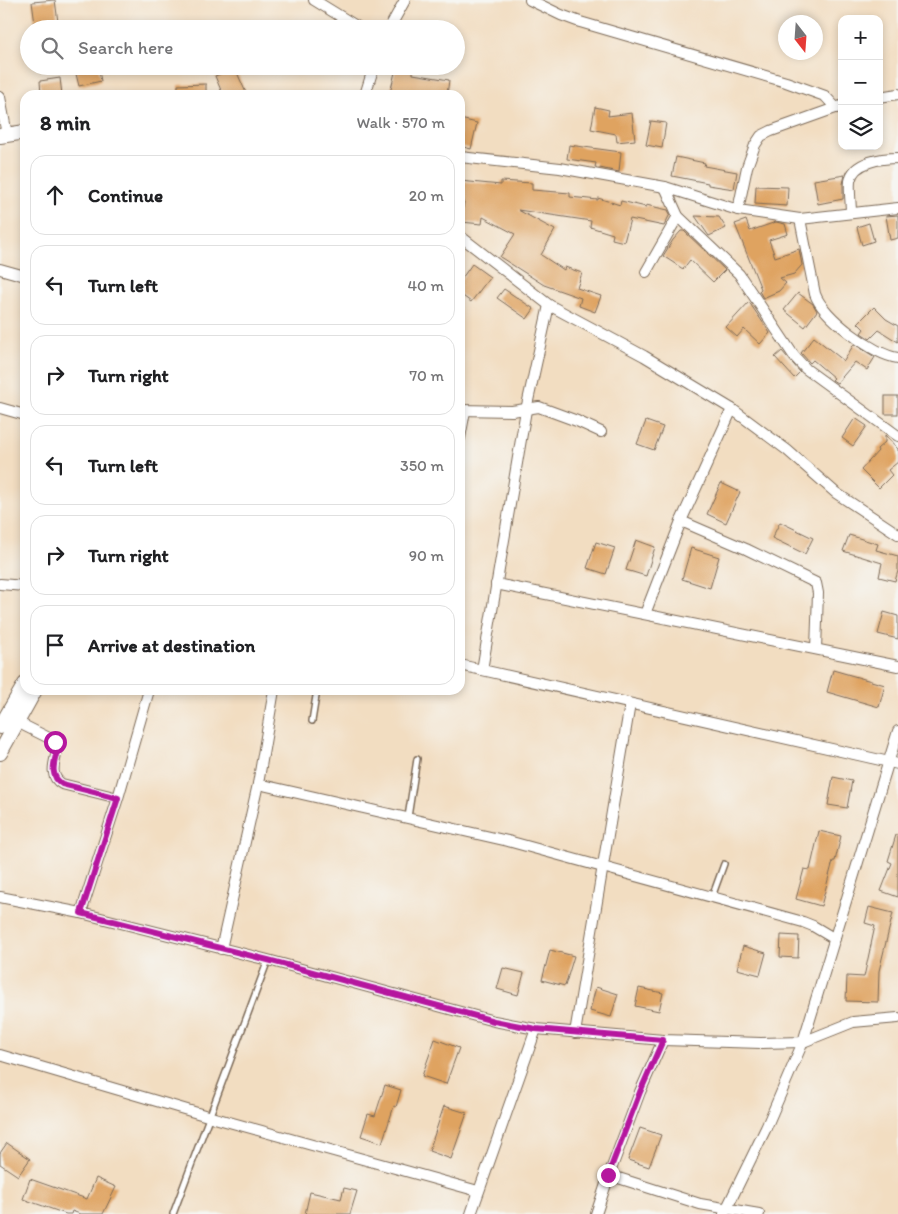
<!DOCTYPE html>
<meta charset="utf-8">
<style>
body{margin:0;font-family:Itim,sans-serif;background:#f6f6f6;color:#202124}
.controls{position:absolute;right:15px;top:15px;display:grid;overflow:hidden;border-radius:10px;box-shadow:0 2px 8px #0003}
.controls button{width:45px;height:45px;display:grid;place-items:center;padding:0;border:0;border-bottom:1px solid #e0e0e0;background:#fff;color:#202124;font:25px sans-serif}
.compass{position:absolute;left:778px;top:15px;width:45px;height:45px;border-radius:50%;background:#fff;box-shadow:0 2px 8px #0003;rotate:163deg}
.stop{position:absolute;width:15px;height:15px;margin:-11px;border:4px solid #b5179e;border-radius:50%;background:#fff}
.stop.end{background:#b5179e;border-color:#fff;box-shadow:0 1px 5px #0008}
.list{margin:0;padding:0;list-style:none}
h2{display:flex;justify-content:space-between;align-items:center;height:65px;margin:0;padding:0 20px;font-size:21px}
h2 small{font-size:16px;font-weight:400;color:#757577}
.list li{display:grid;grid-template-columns:32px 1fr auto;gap:15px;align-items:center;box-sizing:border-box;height:80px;margin:0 10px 10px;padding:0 10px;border:1px solid #e0e0e0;border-radius:15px}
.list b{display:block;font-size:19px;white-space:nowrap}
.list em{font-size:16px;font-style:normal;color:#757577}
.icon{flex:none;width:28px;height:28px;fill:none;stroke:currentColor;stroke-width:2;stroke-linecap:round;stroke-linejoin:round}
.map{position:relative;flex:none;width:898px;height:1214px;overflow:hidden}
.search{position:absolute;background:#fff;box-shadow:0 2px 8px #0003;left:20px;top:20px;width:445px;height:55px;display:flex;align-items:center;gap:12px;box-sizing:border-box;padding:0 18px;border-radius:28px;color:#757577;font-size:19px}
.panel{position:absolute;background:#fff;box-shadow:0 2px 8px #0003;left:20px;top:90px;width:445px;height:605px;border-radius:15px}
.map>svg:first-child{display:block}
.building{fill:#dfa360}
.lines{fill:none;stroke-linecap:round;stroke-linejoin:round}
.lane-casing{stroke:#7b6957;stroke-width:8}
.street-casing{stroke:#7b6957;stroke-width:12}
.secondary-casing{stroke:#7b6957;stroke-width:16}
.lane{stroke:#fff;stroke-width:5}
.street{stroke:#fff;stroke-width:10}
.secondary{stroke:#fff;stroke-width:14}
.route{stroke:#b5179e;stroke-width:6}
</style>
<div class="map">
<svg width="898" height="1214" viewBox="0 0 898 1214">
<rect width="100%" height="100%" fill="#f6f6f2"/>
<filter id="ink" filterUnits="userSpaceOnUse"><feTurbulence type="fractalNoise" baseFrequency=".02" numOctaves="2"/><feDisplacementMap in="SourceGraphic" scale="10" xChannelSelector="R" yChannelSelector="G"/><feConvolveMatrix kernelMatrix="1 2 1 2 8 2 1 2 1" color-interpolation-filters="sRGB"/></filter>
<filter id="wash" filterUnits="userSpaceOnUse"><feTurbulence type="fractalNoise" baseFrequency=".0096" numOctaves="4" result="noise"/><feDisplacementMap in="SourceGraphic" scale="20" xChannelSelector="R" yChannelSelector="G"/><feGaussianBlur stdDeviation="1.12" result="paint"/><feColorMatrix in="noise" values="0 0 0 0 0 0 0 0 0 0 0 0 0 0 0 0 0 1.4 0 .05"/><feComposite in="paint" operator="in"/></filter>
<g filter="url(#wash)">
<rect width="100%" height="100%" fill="#f2ddc1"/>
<g id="blocks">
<g class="building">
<polygon points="55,0 58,22 35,24 32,2"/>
<polygon points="94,66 98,66 101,81 79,86 75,70"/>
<polygon points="235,68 247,95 223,95 215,76"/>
<polygon points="396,68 413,71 413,74 449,80 447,95 398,95 390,93"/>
<polygon points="60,78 62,95 41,95 40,81"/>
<polygon points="206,84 206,95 178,95 178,85"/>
<polygon points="595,107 609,110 608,116 632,113 635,140 617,142 616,134 591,129"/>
<polygon points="460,119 477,123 471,149 460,146"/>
<polygon points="651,121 666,123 662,148 646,145"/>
<polygon points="569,145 621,152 619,172 595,167 596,163 567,159"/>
<polygon points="676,157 705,163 704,166 737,172 734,189 708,185 708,183 672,176"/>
<polygon points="845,175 843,184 843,199 818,204 814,180"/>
<polygon points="460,181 501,185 501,181 532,183 532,190 570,193 570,197 598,200 598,198 620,205 621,201 646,207 646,205 668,210 670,214 664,226 630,219 624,242 612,239 613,234 590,227 591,221 518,210 555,230 541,255 564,270 565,267 582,273 577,288 601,296 595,312 579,306 581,298 544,285 500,257 515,234 483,217 482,224 461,222 464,202 460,201"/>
<polygon points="756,186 788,187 787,206 755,204"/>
<polygon points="898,215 898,238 890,240 886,216"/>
<polygon points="695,216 719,217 726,228 709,236"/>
<polygon points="746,220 750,231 776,222 785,224 788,234 769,240 775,257 799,249 802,265 794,274 780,278 786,283 779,291 763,298 759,291 761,289 735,224"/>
<polygon points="869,223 874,241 862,245 857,227"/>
<polygon points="681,231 684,231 725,270 713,282 690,260 683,269 663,256 673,240"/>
<polygon points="472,264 490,277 471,302 460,294 460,281"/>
<polygon points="504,289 534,309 527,319 497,298"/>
<polygon points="798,293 813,304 817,311 805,327 784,310"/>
<polygon points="749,302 770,333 760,344 744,329 737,337 726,327"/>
<polygon points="874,307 886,319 898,326 898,342 879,330 870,339 861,333 864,329 858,323"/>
<polygon points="814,337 844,361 854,344 875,357 867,370 855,362 837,383 832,380 834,378 813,360 810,363 801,353"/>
<polygon points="782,351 800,372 794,378 775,357"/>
<rect x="885" y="396" width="13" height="18"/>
<polygon points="855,418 867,426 853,446 842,438"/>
<polygon points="646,421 663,427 654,450 637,444"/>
<polygon points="885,435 898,449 898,462 888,470 892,475 879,488 861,470 878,451 877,449 885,442"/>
<polygon points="721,483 740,492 726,523 707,514"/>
<polygon points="780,522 813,538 805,554 772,538"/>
<polygon points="849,535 878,544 876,550 898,556 898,571 895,581 879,577 882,563 843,551"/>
<polygon points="636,540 655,547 646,576 626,570"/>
<polygon points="596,542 615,548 606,574 587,568"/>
<polygon points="691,548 719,557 710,588 682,579"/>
<polygon points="884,612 898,616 898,639 878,634"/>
<polygon points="833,670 885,685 879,707 827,692"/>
<polygon points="833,777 852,781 847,808 828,805"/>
<polygon points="819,831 841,836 835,861 833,861 821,906 796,899 804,869 810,870"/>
<polygon points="896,835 898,835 898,897 881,891 892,863 888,861"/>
<polygon points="869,907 893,913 879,971 878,1002 846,1001 847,976 864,977 875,926 865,923"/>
<polygon points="781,935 799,936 798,958 780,957"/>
<polygon points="743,946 766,953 760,975 737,969"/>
<polygon points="550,950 574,956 565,986 542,980"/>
<polygon points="503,968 524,973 518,995 497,989"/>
<polygon points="596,987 618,994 611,1017 590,1011"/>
<polygon points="639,988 663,993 659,1011 635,1006"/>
<polygon points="435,1039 459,1048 446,1084 422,1076"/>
<polygon points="385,1085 401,1090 396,1107 394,1106 382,1143 361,1136 368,1114 375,1116"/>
<polygon points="444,1106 467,1113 451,1159 429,1151"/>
<polygon points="640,1128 661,1135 649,1167 628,1160"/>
<polygon points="7,1143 30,1159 18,1176 0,1164 0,1153"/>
<polygon points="96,1178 116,1187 103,1214 80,1214 72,1211 71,1214 66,1214 23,1199 30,1179 87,1199"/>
<polygon points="344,1188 357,1191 350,1214 305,1214 310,1192 341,1199"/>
</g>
</g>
</g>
<g filter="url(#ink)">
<use href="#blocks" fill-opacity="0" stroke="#7b6957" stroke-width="1"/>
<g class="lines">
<defs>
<g id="lane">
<polyline points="312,721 317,690"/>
<polyline points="408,817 417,759"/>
<polyline points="712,897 724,864"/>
<polyline points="173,1214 268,960"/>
</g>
<g id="street">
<polyline points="314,0 361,29"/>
<polyline points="530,0 561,15 580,22 786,82 825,96 836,108"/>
<polyline points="389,29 405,0"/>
<polyline points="365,95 374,66"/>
<polyline points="0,97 7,135"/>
<polyline points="879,97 898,94"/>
<polyline points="460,157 560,168 665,187 738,210 800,219 898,208"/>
<polyline points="665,187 678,216 739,274 794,356 806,369 898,436"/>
<polyline points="738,210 747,167 755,145 761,136 771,131 841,106"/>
<path d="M851 213C851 203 849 191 850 181 853 161 883 158 898 158"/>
<path d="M800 219 815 294C823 317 874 355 898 358"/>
<polyline points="460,236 549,305 644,356 732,409 787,450 836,493 898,534"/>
<polyline points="0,269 25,276"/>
<polyline points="646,272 678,216"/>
<polyline points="0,408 25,415"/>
<polyline points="460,410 512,411 539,407 577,421 601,432"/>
<polyline points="460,438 465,411"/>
<polyline points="681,521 746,549 816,583 818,593 816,649"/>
<polyline points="0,584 25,586"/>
<polyline points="496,584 898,666"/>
<polyline points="645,614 681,521 732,409"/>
<polyline points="460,665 898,764"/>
<polyline points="482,670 526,410 549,305"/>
<path d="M17 722 55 741 58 747C55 761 48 776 62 784L118 798"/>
<polyline points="258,784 508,841 803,922 813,926 835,939"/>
<polyline points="0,897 81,913 268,960 494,1021 536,1029 663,1040 761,1043 803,1042 853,1022 898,1018"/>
<polyline points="81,913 118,798 149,690"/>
<polyline points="221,949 258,784 274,690"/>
<polyline points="575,1033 630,704"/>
<polyline points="663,1040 640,1092 609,1175 700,1204 759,1214"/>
<polyline points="0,1055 211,1117 478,1191"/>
<polyline points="471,1214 536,1029"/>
<polyline points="596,1214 609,1175"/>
<polyline points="724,1214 766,1128 803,1042 898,731"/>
</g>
<g id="secondary">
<polyline points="0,136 25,132"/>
<polyline points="0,727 25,684"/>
<polyline points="0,753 35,690"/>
</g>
</defs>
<use href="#lane" class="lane-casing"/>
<use href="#street" class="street-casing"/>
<use href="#secondary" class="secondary-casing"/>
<use href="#lane" class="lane"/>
<use href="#street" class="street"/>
<use href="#secondary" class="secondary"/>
</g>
</g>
<g class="lines" filter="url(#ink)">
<path class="route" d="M55 742 58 747C55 761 48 775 62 784L118 798 81 913 268 960 494 1021 536 1029 663 1040 640 1092 608 1175"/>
</g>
</svg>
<div class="controls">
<button>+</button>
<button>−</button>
<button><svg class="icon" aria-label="layers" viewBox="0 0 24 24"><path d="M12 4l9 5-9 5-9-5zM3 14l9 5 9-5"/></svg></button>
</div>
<svg class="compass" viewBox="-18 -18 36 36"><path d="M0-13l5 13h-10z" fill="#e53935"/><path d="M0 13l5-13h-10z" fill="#757577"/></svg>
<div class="stop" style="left:55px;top:742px"></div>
<div class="stop end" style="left:608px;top:1175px"></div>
<div class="search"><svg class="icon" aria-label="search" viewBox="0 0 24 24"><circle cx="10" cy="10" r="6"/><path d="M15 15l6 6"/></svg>Search here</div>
<section class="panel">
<h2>8 min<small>Walk · 570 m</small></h2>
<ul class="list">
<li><svg class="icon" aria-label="ahead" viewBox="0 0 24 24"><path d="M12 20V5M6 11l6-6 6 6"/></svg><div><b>Continue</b></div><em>20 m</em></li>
<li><svg class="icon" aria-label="left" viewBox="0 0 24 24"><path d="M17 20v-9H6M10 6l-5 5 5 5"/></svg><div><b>Turn left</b></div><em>40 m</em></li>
<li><svg class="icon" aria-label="right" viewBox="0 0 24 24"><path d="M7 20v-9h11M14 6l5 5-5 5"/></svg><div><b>Turn right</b></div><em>70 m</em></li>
<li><svg class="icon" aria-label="left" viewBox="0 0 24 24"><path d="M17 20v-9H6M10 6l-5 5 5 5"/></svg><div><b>Turn left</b></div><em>350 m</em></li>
<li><svg class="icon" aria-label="right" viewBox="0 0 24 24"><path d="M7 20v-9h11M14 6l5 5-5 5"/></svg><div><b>Turn right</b></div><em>90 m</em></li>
<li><svg class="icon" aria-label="arrive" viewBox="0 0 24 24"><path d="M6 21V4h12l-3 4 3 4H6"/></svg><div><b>Arrive at destination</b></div></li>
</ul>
</section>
</div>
